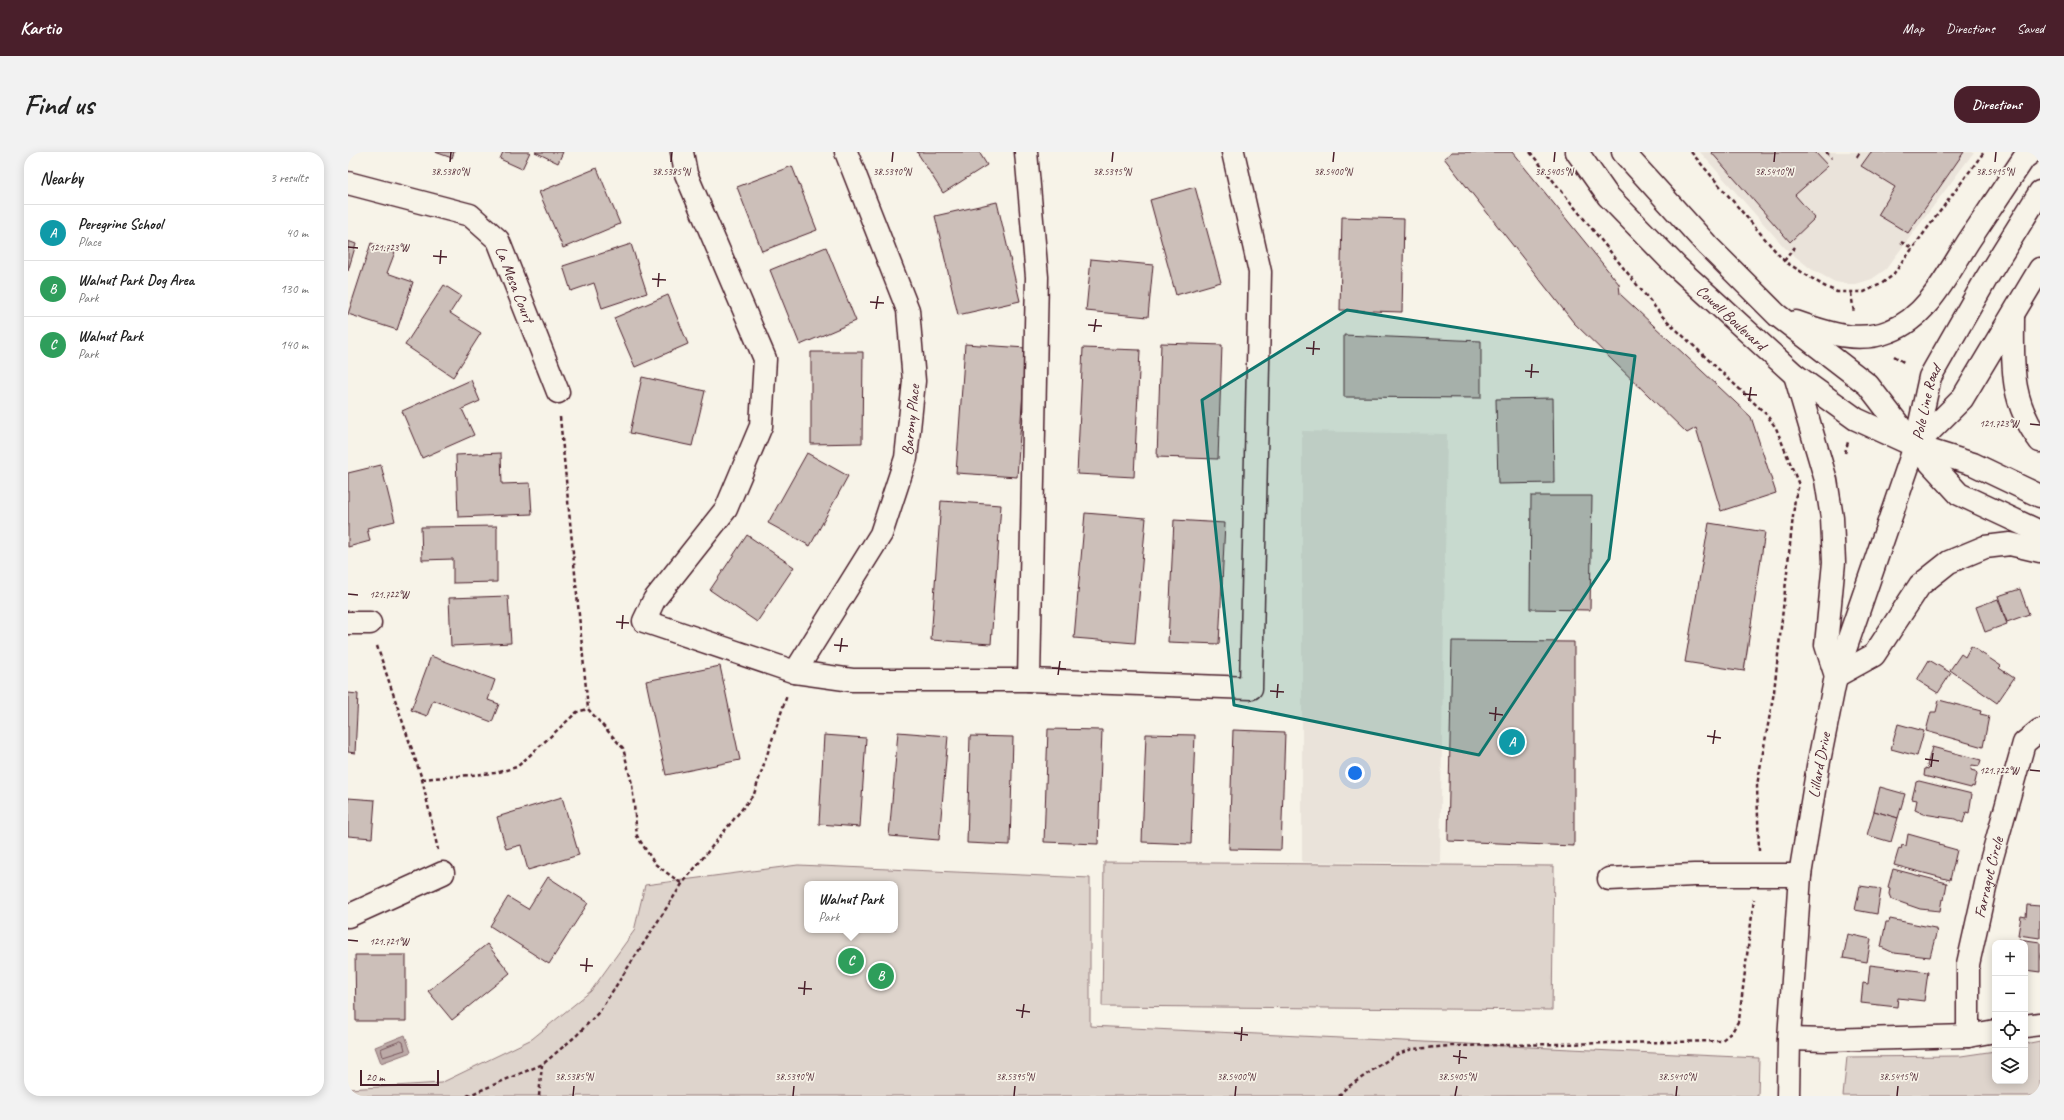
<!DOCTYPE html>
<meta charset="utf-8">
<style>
body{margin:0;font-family:Caveat,sans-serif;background:#f2f2f2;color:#222}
.controls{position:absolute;right:12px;bottom:12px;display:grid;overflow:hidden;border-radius:8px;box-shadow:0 2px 10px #0003}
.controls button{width:36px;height:36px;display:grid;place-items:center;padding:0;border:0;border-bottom:1px solid #e0e0e0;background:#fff;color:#222;font:20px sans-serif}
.scale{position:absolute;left:12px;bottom:10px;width:79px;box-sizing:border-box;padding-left:4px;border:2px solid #4a1f2b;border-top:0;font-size:11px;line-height:14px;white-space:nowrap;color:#4a1f2b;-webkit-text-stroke:3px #f7f3e8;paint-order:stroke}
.you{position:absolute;left:1007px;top:621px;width:14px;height:14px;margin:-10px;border:3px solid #fff;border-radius:50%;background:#1a73e8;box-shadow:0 0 0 6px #1a73e833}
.badge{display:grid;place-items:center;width:26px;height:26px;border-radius:50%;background:#4a1f2b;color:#fff;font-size:13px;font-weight:700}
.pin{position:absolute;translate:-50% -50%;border:2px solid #fff;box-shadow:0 1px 4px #0006}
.popup{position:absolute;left:456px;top:729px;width:94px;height:52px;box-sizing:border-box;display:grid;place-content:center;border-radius:8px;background:#fff;filter:drop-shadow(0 1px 3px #0005);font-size:13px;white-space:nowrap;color:#767676}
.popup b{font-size:15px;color:#222}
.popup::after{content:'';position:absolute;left:50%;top:100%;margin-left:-8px;border:8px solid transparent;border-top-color:#fff}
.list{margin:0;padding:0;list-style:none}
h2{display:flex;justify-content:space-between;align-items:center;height:52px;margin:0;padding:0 16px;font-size:17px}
h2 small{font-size:13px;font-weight:400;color:#767676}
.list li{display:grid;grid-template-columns:26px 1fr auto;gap:12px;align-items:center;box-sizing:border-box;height:56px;padding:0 16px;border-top:1px solid #e0e0e0}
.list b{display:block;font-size:15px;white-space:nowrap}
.list p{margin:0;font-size:13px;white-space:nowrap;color:#767676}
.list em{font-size:13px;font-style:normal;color:#767676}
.icon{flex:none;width:22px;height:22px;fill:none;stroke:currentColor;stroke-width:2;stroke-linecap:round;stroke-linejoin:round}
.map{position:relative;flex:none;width:1692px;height:944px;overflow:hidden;border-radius:16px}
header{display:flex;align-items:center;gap:24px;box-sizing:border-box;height:56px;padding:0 20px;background:#4a1f2b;color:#fff}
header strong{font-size:19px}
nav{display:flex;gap:22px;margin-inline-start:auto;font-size:14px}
.intro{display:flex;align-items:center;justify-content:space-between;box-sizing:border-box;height:96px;padding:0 24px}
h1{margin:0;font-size:28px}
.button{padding:10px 18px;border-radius:16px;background:#4a1f2b;color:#fff;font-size:14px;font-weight:700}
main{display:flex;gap:24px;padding:0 24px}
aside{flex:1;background:#fff;border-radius:16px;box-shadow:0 2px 10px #0003}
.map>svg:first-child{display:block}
.built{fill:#eae3da}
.green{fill:#ded4cc;stroke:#947a7c;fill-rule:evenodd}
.water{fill:#bcaaa7;stroke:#8e7275}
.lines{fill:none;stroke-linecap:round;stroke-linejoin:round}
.shore{stroke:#78575d;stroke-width:1}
.building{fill:#ccbfb9;stroke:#4a1f2b}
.minor-casing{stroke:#4a1f2b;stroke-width:25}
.major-casing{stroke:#4a1f2b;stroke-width:25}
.path{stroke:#4a1f2b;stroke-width:2.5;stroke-dasharray:4 3;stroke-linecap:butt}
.minor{stroke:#f7f3e8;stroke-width:22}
.major{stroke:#f7f3e8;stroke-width:22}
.marked{fill:#0f766e;fill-opacity:0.2;stroke:#0f766e;stroke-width:3;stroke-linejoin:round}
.ticks{fill:none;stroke:#4a1f2b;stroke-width:1.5}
.labels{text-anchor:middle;stroke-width:3.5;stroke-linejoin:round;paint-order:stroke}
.street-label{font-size:16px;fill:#4a1f2b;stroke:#f7f3e8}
.ticks-label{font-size:10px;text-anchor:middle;fill:#4a1f2b;stroke:#f7f3e8;stroke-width:3.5;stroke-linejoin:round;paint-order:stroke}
</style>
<header>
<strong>Kartio</strong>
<nav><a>Map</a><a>Directions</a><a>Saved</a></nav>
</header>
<div class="intro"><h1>Find us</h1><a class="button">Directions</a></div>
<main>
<aside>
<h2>Nearby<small>3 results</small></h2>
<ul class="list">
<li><span class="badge" style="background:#0f9aa8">A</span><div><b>Peregrine School</b><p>Place</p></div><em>40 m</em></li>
<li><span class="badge" style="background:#2e9e5b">B</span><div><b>Walnut Park Dog Area</b><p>Park</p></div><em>130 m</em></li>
<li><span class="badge" style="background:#2e9e5b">C</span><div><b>Walnut Park</b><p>Park</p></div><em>140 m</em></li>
</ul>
</aside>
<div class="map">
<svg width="1692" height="944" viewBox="0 0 1692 944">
<rect width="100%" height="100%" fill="#f7f3e8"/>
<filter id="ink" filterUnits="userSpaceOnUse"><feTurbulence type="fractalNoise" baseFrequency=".025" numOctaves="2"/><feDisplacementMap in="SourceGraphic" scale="8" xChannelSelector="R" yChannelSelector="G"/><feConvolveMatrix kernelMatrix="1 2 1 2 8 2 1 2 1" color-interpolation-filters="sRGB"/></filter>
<g filter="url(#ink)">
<g class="built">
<polygon points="1352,0 1626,0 1538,117 1524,127 1505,133 1487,130 1463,117 1437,96"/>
<polygon points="954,279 1099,282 1092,711 954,710"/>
</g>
<g class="green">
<polygon points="756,710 1206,714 1204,858 754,854"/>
<path d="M450 713 742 726V874L1411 906 1410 944H0V937L93 931 184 887 243 839 286 779 297 733ZM459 732H547V778H459Z"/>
<polygon points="1692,889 1692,944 1495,944 1499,905 1613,904 1647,899 1647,929 1677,929 1677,892"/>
</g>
<polygon class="water" points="57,883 63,900 33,911 27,895"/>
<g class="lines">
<polygon class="shore" points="53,889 55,890 57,898 35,905 33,897"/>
</g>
<g class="building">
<polygon points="87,0 106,0 104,6"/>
<polygon points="155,0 182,0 174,17 152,7"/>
<polygon points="187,0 215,0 210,11"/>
<polygon points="569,0 631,0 639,13 595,41"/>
<polygon points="1104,0 1164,0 1271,132 1272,142 1403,265 1428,341 1373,359 1348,276 1339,281 1226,171 1096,6"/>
<polygon points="1363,0 1467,0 1480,14 1447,43 1467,66 1442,90"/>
<polygon points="1523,0 1616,0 1560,81 1530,63 1547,35 1513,14"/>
<polygon points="444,14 469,78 414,99 389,35"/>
<polygon points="249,16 272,72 215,96 191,40"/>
<polygon points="847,35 873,130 828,143 802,48"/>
<polygon points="649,50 672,149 610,163 587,64"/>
<polygon points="994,65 1056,67 1054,160 992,158"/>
<polygon points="0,89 8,92 0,119"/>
<polygon points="23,91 47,100 39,121 65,130 49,178 0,162"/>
<polygon points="283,92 299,141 254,156 246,131 223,139 215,114"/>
<polygon points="478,95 508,169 452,193 422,118"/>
<polygon points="743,107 805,113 800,165 738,159"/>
<polygon points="96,133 113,144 102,161 133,181 105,225 57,193"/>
<polygon points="320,143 340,192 287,215 266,166"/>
<polygon points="996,183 1133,189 1133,246 996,245"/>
<polygon points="813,191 874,193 870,307 809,305"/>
<polygon points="617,192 678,196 669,325 608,321"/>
<polygon points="735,196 792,198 786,325 729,322"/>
<polygon points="463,200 515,200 514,291 463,292"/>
<polygon points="294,225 357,239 344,294 282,281"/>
<polygon points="123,228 132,249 114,257 126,283 74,306 54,259"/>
<polygon points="1205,246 1206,331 1150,332 1148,247"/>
<polygon points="153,301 154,332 182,331 184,362 110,365 108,303"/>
<polygon points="459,301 500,324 462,394 420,371"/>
<polygon points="33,313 47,369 19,376 22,389 0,395 0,321"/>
<polygon points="1183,344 1244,344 1242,458 1182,457"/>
<polygon points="593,349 653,353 643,492 583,488"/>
<polygon points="737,361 798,366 787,491 726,486"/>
<polygon points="826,368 877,371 871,492 820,490"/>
<polygon points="1361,371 1417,380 1396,519 1337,510"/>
<polygon points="149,374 149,430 105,431 105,407 74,408 73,375"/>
<polygon points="399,383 446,415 409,470 362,438"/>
<polygon points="1672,437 1681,462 1659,470 1650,444"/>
<polygon points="160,444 163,491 103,494 101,446"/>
<polygon points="1650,447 1659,472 1637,480 1628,455"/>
<polygon points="1104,489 1226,490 1226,694 1100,689"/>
<polygon points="1623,494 1653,514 1651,516 1666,526 1649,551 1602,518 1613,502 1617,505"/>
<polygon points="83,504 147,528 140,548 151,552 144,570 85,548 79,564 63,558"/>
<polygon points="1581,508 1603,521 1590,541 1569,528"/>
<polygon points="372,514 392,608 318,623 298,529"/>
<polygon points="0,541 10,542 7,601 0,600"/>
<polygon points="1591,548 1633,559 1632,562 1641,564 1635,595 1578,579 1583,560 1588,560"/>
<polygon points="1550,572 1576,579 1569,604 1543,597"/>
<polygon points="700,577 754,578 750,692 696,690"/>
<polygon points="885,578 937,580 933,698 881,697"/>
<polygon points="550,580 600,584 591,688 541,684"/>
<polygon points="798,582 847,583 843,692 794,690"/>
<polygon points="476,583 518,586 512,675 471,672"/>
<polygon points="622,584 665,585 662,693 619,691"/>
<polygon points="1584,595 1633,608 1631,614 1624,613 1623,618 1628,619 1629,622 1626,635 1624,634 1623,636 1576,624 1577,616 1580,617 1581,615 1579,614"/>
<polygon points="1571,629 1624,642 1621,661 1618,660 1615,671 1607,667 1576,662 1567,658 1569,648 1564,647 1568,630"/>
<polygon points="1532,635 1557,642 1550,666 1526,659"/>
<polygon points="214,645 231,703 180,718 173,693 158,697 149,665"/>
<polygon points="0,646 27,648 24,686 0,684"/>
<polygon points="1526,659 1550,666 1543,690 1519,683"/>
<polygon points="1560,682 1592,691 1591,693 1609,698 1602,728 1546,713 1551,696 1553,697 1554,693 1558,694"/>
<polygon points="1545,717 1599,731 1596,748 1594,747 1592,759 1572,757 1543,747 1541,742 1542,736 1540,735"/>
<polygon points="200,725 240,751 201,812 142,774 160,745 180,757"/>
<polygon points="1512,734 1533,737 1529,762 1507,758"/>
<polygon points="1679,753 1692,754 1692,786 1670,783 1673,764 1678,765"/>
<polygon points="1542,767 1587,776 1587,778 1589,778 1582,805 1546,801 1533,795 1538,770 1541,770"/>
<polygon points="1500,782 1523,787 1519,810 1495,806"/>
<polygon points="1671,787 1692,790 1692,820 1677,818 1677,791 1671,791"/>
<polygon points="139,792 162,821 104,868 80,839"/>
<polygon points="7,803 58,803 58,869 8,869"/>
<polygon points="1522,813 1580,820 1576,849 1550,846 1549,855 1513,851 1515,831 1520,832"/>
</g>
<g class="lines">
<defs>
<g id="minor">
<polyline points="334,0 338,22 417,207 413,274 378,357 306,448 296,469 447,520 504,528 681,528 903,536 912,120 885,0"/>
<polyline points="678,0 689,125 681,528"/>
<path id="s1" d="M0 31 122 63 150 88 210 240"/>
<polyline points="0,471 22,471"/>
<path id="s2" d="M447 520 533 382 558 306 566 229 560 158 498 0"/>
<polyline points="1261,727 1346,723 1452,723"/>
<polyline points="0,764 95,721"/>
<polyline points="1677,874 1692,872"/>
<path id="s3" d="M1620 884V812L1643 709 1676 591 1692 578"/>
<polyline points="1441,887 1479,888 1620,884 1647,879"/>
<path id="s4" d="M1440 944 1441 887 1452 723 1470 614 1488 524 1567 294"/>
</g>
<g id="major">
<path id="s5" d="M1229 0 1260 44 1329 115 1447 223 1508 267 1567 294 1625 312 1692 344"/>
<polyline points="1275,0 1360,94 1429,163 1520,233 1567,294 1611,342 1692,380"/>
<path d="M1665 163C1665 211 1661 248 1692 289"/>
<path d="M1448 170C1479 181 1510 192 1542 179 1580 165 1601 119 1622 87 1640 60 1658 33 1676 6L1684 0"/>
<polyline points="1447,223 1478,328 1484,366 1486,410 1478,493 1488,524 1526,503 1572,433 1601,410 1637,395 1662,392 1692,399"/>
<path id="s6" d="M1567 294 1582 225 1638 127 1692 40"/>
<polyline points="1567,294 1614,247 1692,117"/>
</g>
</defs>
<use href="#minor" class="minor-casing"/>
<use href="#major" class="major-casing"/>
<g class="path">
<polyline points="1182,0 1315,165 1418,262 1428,276 1451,333 1447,346 1426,540 1409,633 1411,699"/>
<polyline points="1343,0 1436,109 1476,134 1489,140 1516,140 1533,132 1544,124 1636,0"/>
<polyline points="1478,0 1484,6"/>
<polyline points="1509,5 1512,0"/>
<polyline points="1553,90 1564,96"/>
<polyline points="1436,109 1447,95"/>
<polyline points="1503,141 1506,161"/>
<polyline points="1546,204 1557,211"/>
<polyline points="212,265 240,557"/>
<polyline points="1497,301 1500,290"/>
<polyline points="29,494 74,627 90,698"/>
<polyline points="74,627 147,621 169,615 229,560 240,557 275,596 284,632 289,684 307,712 334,732"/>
<polyline points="119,944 195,912 229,883 251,860 334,732 406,642 439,543"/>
<polyline points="191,944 194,913"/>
<polyline points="991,944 997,937 1047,903 1064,897 1103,894 1373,889 1384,880 1391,868 1406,747"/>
</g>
<use href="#minor" class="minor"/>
<use href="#major" class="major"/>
</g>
</g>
<path class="marked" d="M999 158 1287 204 1261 407 1131 603 886 553 854 248Z"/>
<path class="ticks" d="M102 10 103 0M323 10 324 0M544 10 545 0M764 10 765 0M985 10 986 0M1206 10 1207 0M1426 10 1427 0M1647 10 1648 0M0 95 10 96M85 104 99 105M92 112 93 98M304 127 318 128M310 135 311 121M522 150 536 151M528 157 530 144M740 173 754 174M746 180 748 167M958 196 972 197M965 203 966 189M1177 219 1191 220M1183 226 1184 212M1395 242 1409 243M1401 249 1403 235M1682 272 1692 273M0 442 10 443M268 470 281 471M274 477 275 463M486 493 500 494M492 500 494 486M704 516 718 517M710 523 712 509M922 539 936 540M929 546 930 532M1141 561 1155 563M1147 569 1148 555M1359 584 1373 586M1365 592 1367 578M1577 607 1591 609M1583 615 1585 601M1682 618 1692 619M0 788 10 789M232 813 245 814M238 820 239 806M450 836 464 837M456 843 457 829M668 858 682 860M674 866 676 852M886 881 900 883M893 889 894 875M1105 904 1119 906M1111 912 1112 898M225 944 226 934M445 944 446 934M666 944 667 934M887 944 888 934M1107 944 1109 934M1328 944 1329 934M1549 944 1550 934"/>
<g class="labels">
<g class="street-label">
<text dy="6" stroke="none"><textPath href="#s1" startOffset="211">La Mesa Court</textPath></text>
<text dy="6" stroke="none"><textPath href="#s5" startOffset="227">Cowell Boulevard</textPath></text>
<text dy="6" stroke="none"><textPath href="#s6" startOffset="45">Pole Line Road</textPath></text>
<text dy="6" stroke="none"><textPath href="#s2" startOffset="281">Barony Place</textPath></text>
<text dy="6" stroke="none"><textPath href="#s4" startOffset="333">Lillard Drive</textPath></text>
<text dy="6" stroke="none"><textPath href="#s3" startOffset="161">Farragut Circle</textPath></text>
</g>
</g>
<g class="ticks-label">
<text x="102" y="23">38.5380°N</text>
<text x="323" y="23">38.5385°N</text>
<text x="544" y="23">38.5390°N</text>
<text x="764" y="23">38.5395°N</text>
<text x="985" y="23">38.5400°N</text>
<text x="1206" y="23">38.5405°N</text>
<text x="1426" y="23">38.5410°N</text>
<text x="1647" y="23">38.5415°N</text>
<text x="41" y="99">121.723°W</text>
<text x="1651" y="275">121.723°W</text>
<text x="41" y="446">121.722°W</text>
<text x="1651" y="622">121.722°W</text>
<text x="41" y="793">121.721°W</text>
<text x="226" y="928">38.5385°N</text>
<text x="446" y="928">38.5390°N</text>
<text x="667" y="928">38.5395°N</text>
<text x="888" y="928">38.5400°N</text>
<text x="1109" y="928">38.5405°N</text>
<text x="1329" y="928">38.5410°N</text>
<text x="1550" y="928">38.5415°N</text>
</g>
</svg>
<div class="controls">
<button>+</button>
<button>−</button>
<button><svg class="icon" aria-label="locate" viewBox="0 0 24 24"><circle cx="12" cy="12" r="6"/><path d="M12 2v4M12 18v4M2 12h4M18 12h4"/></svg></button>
<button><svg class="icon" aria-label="layers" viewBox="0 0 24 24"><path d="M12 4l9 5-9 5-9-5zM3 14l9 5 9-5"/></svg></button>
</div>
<div class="scale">20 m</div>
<div class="you"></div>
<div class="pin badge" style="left:1164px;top:590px;background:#0f9aa8">A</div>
<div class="pin badge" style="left:533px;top:824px;background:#2e9e5b">B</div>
<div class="pin badge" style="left:503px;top:809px;background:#2e9e5b">C</div>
<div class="popup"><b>Walnut Park</b>Park</div>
</div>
</main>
